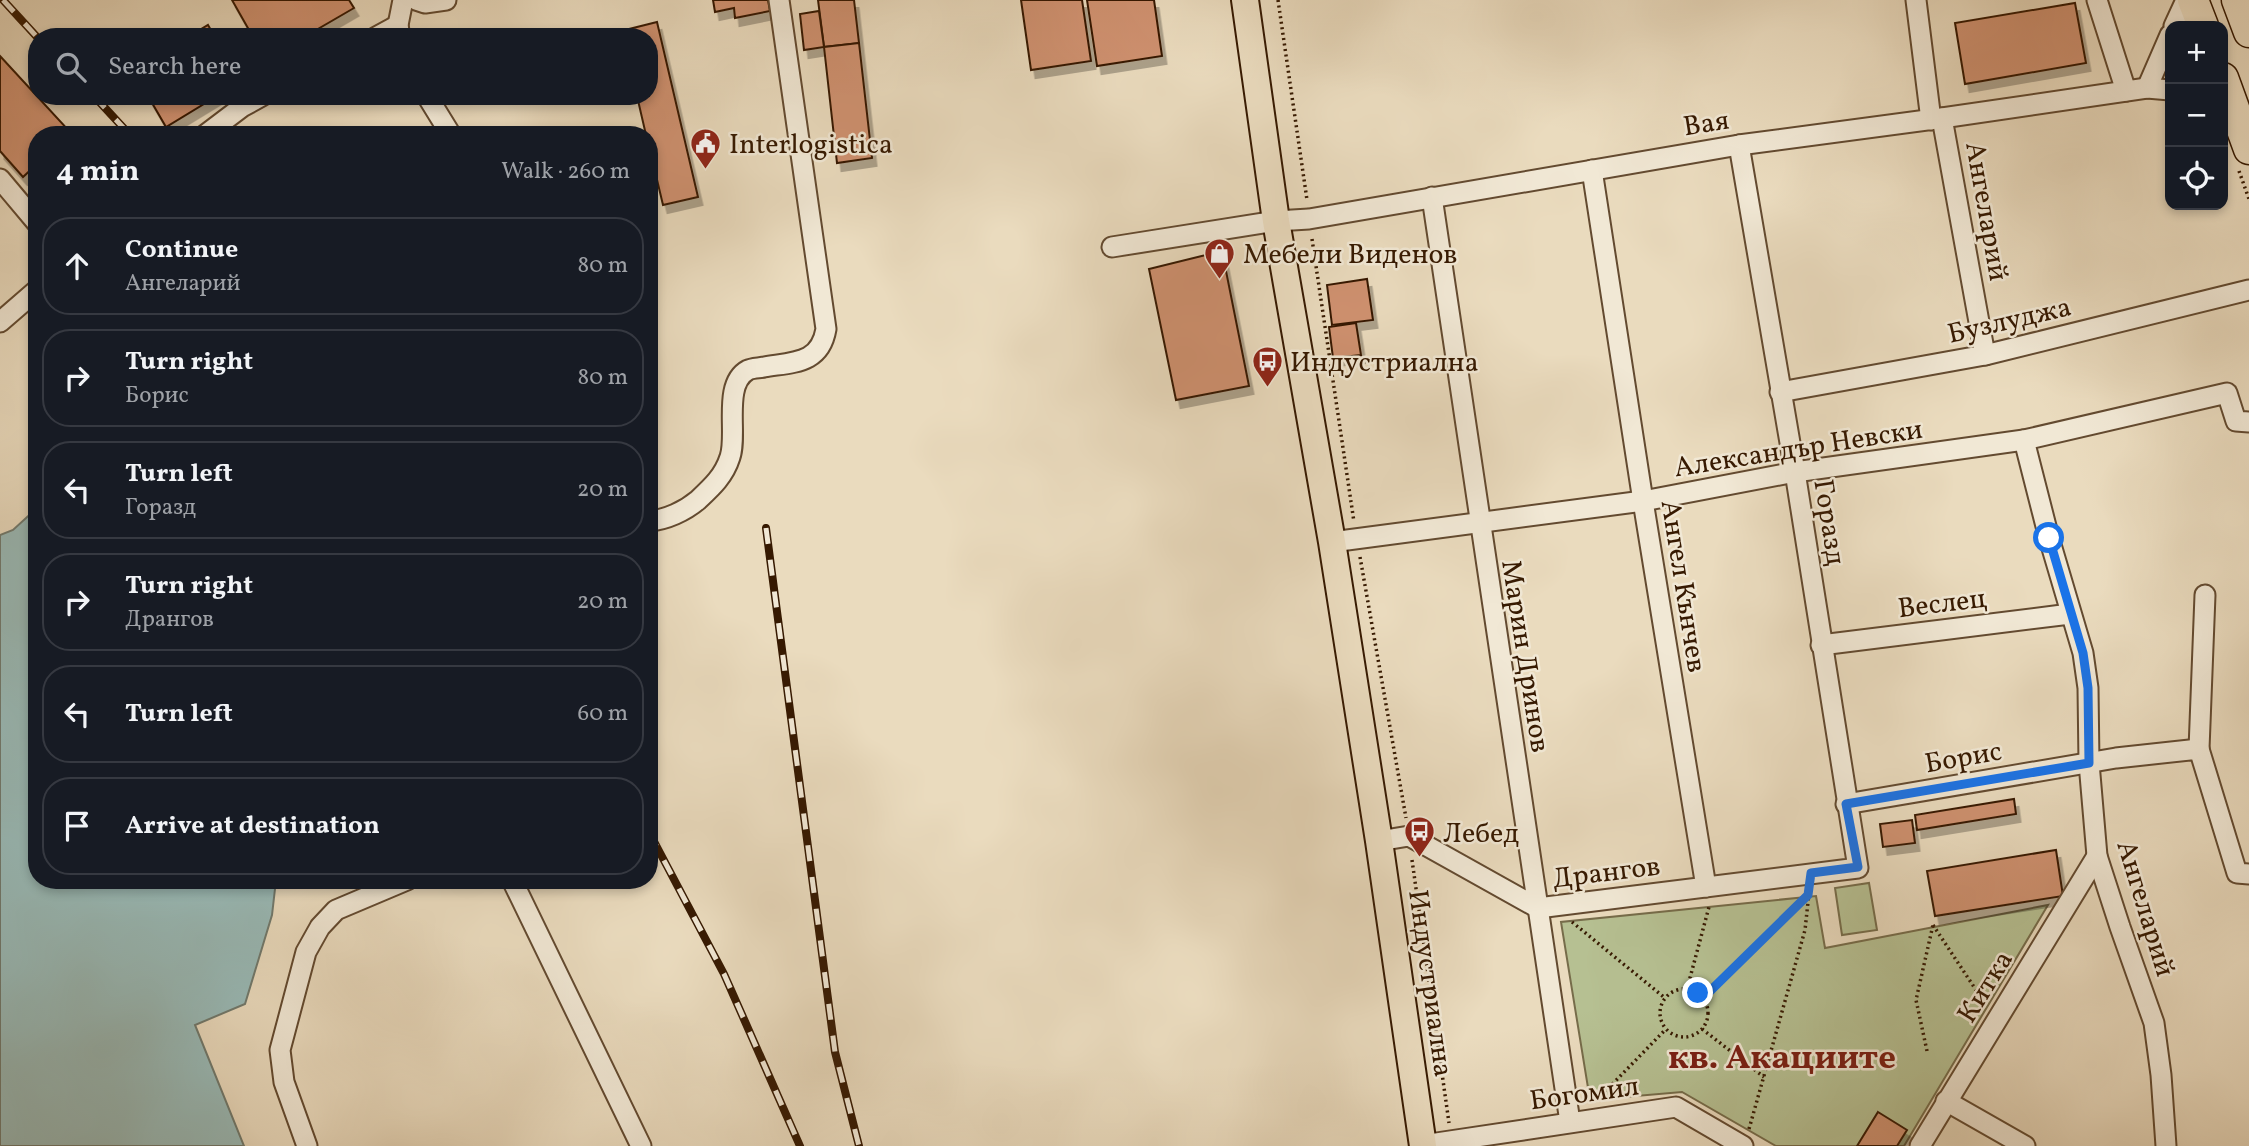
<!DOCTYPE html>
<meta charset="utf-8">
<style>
body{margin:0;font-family:Vollkorn,serif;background:#242831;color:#f1f3f6}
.controls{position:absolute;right:21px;top:21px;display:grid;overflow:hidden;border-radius:14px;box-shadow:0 4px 10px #0003}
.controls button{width:63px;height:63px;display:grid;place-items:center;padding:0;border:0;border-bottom:2px solid #363941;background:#171b24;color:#f1f3f6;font:35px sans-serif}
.stop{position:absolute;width:21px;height:21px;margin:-16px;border:5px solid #1a73e8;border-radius:50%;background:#fff}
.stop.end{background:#1a73e8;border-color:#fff;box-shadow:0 2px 7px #0008}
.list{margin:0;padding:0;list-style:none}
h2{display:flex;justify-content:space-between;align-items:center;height:91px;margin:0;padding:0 28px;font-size:30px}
h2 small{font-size:23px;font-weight:400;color:#9ea1a6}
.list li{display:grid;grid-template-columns:46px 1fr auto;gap:21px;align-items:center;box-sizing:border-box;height:98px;margin:0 14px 14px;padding:0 14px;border:2px solid #363941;border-radius:28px}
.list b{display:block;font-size:26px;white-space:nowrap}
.list p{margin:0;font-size:23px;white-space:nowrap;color:#9ea1a6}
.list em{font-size:23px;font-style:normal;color:#9ea1a6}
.icon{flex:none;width:38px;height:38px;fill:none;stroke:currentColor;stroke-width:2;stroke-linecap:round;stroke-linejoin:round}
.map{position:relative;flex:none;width:2249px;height:1146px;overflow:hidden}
.search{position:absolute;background:#171b24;box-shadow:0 4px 10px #0003;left:28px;top:28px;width:630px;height:77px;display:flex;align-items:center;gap:18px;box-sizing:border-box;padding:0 24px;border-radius:28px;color:#9ea1a6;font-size:26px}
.panel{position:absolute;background:#171b24;box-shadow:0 4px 10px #0003;left:28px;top:126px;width:630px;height:763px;border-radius:28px}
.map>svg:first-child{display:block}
.green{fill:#b6c092;stroke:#766c4a;stroke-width:2}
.water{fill:#99bab7;stroke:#717a6e;stroke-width:2}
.building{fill:#cf916f;stroke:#361901;stroke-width:2;filter:url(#shadow)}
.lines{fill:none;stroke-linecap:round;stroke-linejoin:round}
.minor-casing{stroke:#634a30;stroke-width:23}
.major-casing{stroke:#361901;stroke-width:30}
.highway-casing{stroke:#361901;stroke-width:33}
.path{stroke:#361901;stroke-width:3.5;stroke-dasharray:2 3.5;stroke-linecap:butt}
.minor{stroke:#f1e8d5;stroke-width:19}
.major{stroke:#eadbbe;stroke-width:26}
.highway{stroke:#eadbbe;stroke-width:30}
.rail-casing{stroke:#361901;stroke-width:8}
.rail{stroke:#f1e8d5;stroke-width:5;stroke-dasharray:16;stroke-linecap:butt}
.route{stroke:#1a73e8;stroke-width:9}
.labels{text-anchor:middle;stroke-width:5;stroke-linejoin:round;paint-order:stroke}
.street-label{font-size:28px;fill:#361901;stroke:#f1e8d5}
.poi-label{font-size:28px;fill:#361901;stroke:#f1e8d5;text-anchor:start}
.district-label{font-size:35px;font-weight:bold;fill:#7a1f14;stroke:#f1e8d5}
</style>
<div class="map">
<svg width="2249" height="1146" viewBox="0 0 2249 1146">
<defs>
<filter id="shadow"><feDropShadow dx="4.5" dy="8" stdDeviation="0" flood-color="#0004"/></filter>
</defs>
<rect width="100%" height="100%" fill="#eadbbe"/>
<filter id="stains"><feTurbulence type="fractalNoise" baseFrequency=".00286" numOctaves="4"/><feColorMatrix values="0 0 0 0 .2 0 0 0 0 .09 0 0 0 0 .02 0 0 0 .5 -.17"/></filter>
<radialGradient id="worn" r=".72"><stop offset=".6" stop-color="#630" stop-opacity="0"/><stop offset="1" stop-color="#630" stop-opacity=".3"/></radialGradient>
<g class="green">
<polygon points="1869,883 1877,930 1842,935 1835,888"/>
<polygon points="1816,896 1825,948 2048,905 1904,1146 1776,1146 1682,1092 1590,1100 1561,922"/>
</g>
<polygon class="water" points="37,508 37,880 276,880 272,915 245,1004 195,1025 244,1146 0,1146 0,535 13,530"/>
<g class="building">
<polygon points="232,0 349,0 354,8 304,37 253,37"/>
<polygon points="713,0 768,0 770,11 735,18 734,8 715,12"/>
<polygon points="818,0 854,0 859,43 824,47"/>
<polygon points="1021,0 1082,0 1091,61 1031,70"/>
<polygon points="1087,0 1154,0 1162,56 1097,66"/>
<polygon points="2075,3 2086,63 1965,84 1955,23"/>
<polygon points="819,11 824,47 804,50 800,14"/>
<polygon points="657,22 698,197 663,205 649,146 649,135 646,135 637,96 649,96 649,37 623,37 621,31"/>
<polygon points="208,25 215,37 188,37"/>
<polygon points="859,43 872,158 837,163 824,47"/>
<polygon points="0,56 71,133 68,135 37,135 37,164 23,177 0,151"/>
<polygon points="148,96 217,96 166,127"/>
<polygon points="1222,251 1249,386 1176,400 1149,269"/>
<polygon points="1367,279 1373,320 1332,325 1327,285"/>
<polygon points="1356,323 1361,355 1333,358 1329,327"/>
<polygon points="2014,799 2016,814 1917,830 1915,815"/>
<polygon points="1912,820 1915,843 1883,847 1880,824"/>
<polygon points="2056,850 2063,896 1935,916 1927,871"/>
<polygon points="1878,1112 1907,1130 1897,1146 1857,1146"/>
</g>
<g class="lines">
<defs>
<g id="minor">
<polyline points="416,0 425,3 446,0"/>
<polyline points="1916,0 1931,120"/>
<polyline points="2097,0 2126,91"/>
<polyline points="2174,26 2186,0"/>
<polyline points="376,37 398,25"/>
<polyline points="400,37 398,25 403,0"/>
<polyline points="2147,88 2170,35"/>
<polyline points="427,96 451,135"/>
<polyline points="1942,118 1985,355"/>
<polyline points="205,135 242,107 262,96"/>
<polyline points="1592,170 1643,501 1706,887"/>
<polyline points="0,179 37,223"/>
<polyline points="1432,197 1570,1122"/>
<polyline points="1112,247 1276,221 1309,219 1739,145 1942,118 2147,88 2170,90"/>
<polyline points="0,322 37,290"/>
<polyline points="1780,392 1985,355 2249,290"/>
<polyline points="2024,440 2049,538 2083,653 2088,688 2089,763 2097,856 2120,927 2154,1023 2161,1075 2166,1146"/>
<path d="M649 521C666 520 685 511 698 500 712 487 724 476 730 457 738 434 722 384 748 370 752 368 760 368 764 367 794 362 820 364 826 329L779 0"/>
<polyline points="1332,542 1643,501 1795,472 2024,440 2227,393 2236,421 2249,422"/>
<polyline points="1821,645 2070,614"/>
<polyline points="2199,749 2205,595"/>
<polyline points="1846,804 2116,758 2199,749 2237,873 2249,874"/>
<polyline points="1379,841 1409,836 1538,908 1858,868 1795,472 1739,145"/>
<polyline points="512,880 641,1146"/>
<polyline points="1946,1101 2025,1146"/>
<polyline points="1423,1145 1676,1107 1743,1146"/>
<polyline points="307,1146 284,1082 280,1050 306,952 320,927 336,910 407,880"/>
<polyline points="1920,1146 2097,856"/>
</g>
<polyline id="major" points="1245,0 1276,221 1332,542 1379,841 1423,1146"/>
<g id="highway">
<polyline points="2193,0 2203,26"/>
<polyline points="2237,0 2249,32"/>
<polyline points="2223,78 2249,149"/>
</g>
</defs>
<use href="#minor" class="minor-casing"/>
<use href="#major" class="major-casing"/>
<use href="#highway" class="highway-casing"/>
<g class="path">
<polyline points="1278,0 1307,200"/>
<polyline points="2239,171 2249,199"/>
<polyline points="1312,239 1354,522"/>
<polyline points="1360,557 1406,818"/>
<polyline points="1412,860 1449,1123"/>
<polyline points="1572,922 1665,998"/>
<polyline points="1933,925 1986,1005"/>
<polyline points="1687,989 1709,907"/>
<circle cx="1684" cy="1013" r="24"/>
<polyline points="1703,998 1807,897"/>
<polyline points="1702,1029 1764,1077"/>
<polyline points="1927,1051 1916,1000 1933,925"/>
<polyline points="1597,1100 1666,1029"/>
<polyline points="1749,1129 1805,930 1809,893"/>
</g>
<use href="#minor" class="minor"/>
<use href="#major" class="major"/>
<use href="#highway" class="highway"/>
<defs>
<g id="rail">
<polyline points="3,0 37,37"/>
<polyline points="94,96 130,135"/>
<polyline points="766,528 835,1052 859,1146"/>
<polyline points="649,832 724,974 800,1146"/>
</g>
</defs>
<use href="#rail" class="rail-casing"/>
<use href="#rail" class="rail"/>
</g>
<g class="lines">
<polyline class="route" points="1698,993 1703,998 1808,895 1811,873 1858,867 1846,804 2089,763 2088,688 2083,653 2049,538"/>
</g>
<defs>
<symbol id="civic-pin" viewBox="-11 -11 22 30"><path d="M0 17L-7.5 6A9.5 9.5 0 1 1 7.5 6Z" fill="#8f2418" stroke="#f1e8d5"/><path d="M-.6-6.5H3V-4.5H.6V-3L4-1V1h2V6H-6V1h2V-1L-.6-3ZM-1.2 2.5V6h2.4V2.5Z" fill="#fff"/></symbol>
<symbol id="shop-pin" viewBox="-11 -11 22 30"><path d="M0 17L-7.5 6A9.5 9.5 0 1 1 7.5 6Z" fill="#8f2418" stroke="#f1e8d5"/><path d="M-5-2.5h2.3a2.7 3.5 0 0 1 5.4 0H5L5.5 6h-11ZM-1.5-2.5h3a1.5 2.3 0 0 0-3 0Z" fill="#fff"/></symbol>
<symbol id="bus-pin" viewBox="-11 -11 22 30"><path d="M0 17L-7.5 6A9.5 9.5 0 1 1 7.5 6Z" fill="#8f2418" stroke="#f1e8d5"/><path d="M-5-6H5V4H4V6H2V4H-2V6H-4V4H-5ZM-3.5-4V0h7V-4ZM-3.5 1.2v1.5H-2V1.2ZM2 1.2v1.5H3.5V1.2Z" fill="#fff"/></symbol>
</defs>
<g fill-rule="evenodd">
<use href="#civic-pin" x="688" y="126" width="35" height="47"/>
<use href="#shop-pin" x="1202" y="236" width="35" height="47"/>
<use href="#bus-pin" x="1250" y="344" width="35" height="47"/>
<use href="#bus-pin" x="1402" y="814" width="35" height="47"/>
</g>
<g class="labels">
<g class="street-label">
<text transform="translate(1706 122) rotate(-9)" y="10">Вая</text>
<text transform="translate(1988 211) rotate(80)" y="10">Ангеларий</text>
<text transform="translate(2009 319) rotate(-13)" y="10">Бузлуджа</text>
<text transform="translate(1798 447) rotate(-9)" y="10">Александър Невски</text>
<text transform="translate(1831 522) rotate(81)" y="10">Горазд</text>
<text transform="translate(1685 586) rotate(81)" y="10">Ангел Кънчев</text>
<text transform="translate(1942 602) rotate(-7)" y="10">Веслец</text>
<text transform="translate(1527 656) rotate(81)" y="10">Марин Дринов</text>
<text transform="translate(1963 756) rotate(-10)" y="10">Борис</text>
<text transform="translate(1606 871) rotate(-7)" y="10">Дрангов</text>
<text transform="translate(2147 908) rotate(73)" y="10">Ангеларий</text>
<text transform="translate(1432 983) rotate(82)" y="10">Индустриална</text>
<text transform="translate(1984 986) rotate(-58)" y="10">Китка</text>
<text transform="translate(1584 1092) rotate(-8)" y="10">Богомил</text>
</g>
<g class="poi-label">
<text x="729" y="153">Interlogistica</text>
<text x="1243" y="263">Мебели Виденов</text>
<text x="1290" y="371">Индустриална</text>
<text x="1443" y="842">Лебед</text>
</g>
<g class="district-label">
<text x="1782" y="1068">кв. Акациите</text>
</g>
</g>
<rect width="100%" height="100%" filter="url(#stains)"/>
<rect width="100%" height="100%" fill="url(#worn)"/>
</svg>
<div class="controls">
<button>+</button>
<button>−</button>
<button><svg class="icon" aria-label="locate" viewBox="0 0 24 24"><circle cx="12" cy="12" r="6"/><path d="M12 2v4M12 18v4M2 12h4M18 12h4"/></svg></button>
</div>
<div class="stop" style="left:2049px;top:538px"></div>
<div class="stop end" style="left:1698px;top:993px"></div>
<div class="search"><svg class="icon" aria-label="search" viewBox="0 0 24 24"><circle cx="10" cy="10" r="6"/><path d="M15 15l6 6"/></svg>Search here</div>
<section class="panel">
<h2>4 min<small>Walk · 260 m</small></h2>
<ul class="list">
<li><svg class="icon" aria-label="ahead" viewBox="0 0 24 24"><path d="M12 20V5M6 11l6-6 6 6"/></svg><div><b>Continue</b><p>Ангеларий</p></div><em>80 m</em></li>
<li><svg class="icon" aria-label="right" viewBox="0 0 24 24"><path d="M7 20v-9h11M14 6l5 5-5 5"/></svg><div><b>Turn right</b><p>Борис</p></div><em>80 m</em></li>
<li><svg class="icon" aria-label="left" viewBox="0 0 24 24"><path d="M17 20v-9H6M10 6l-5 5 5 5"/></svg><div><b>Turn left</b><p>Горазд</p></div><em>20 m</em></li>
<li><svg class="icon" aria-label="right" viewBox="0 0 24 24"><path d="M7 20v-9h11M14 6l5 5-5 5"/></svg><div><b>Turn right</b><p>Дрангов</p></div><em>20 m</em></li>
<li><svg class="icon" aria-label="left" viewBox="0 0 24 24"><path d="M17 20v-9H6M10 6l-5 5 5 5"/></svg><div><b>Turn left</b></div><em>60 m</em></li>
<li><svg class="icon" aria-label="arrive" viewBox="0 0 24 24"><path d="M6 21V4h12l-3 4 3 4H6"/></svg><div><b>Arrive at destination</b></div></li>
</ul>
</section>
</div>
